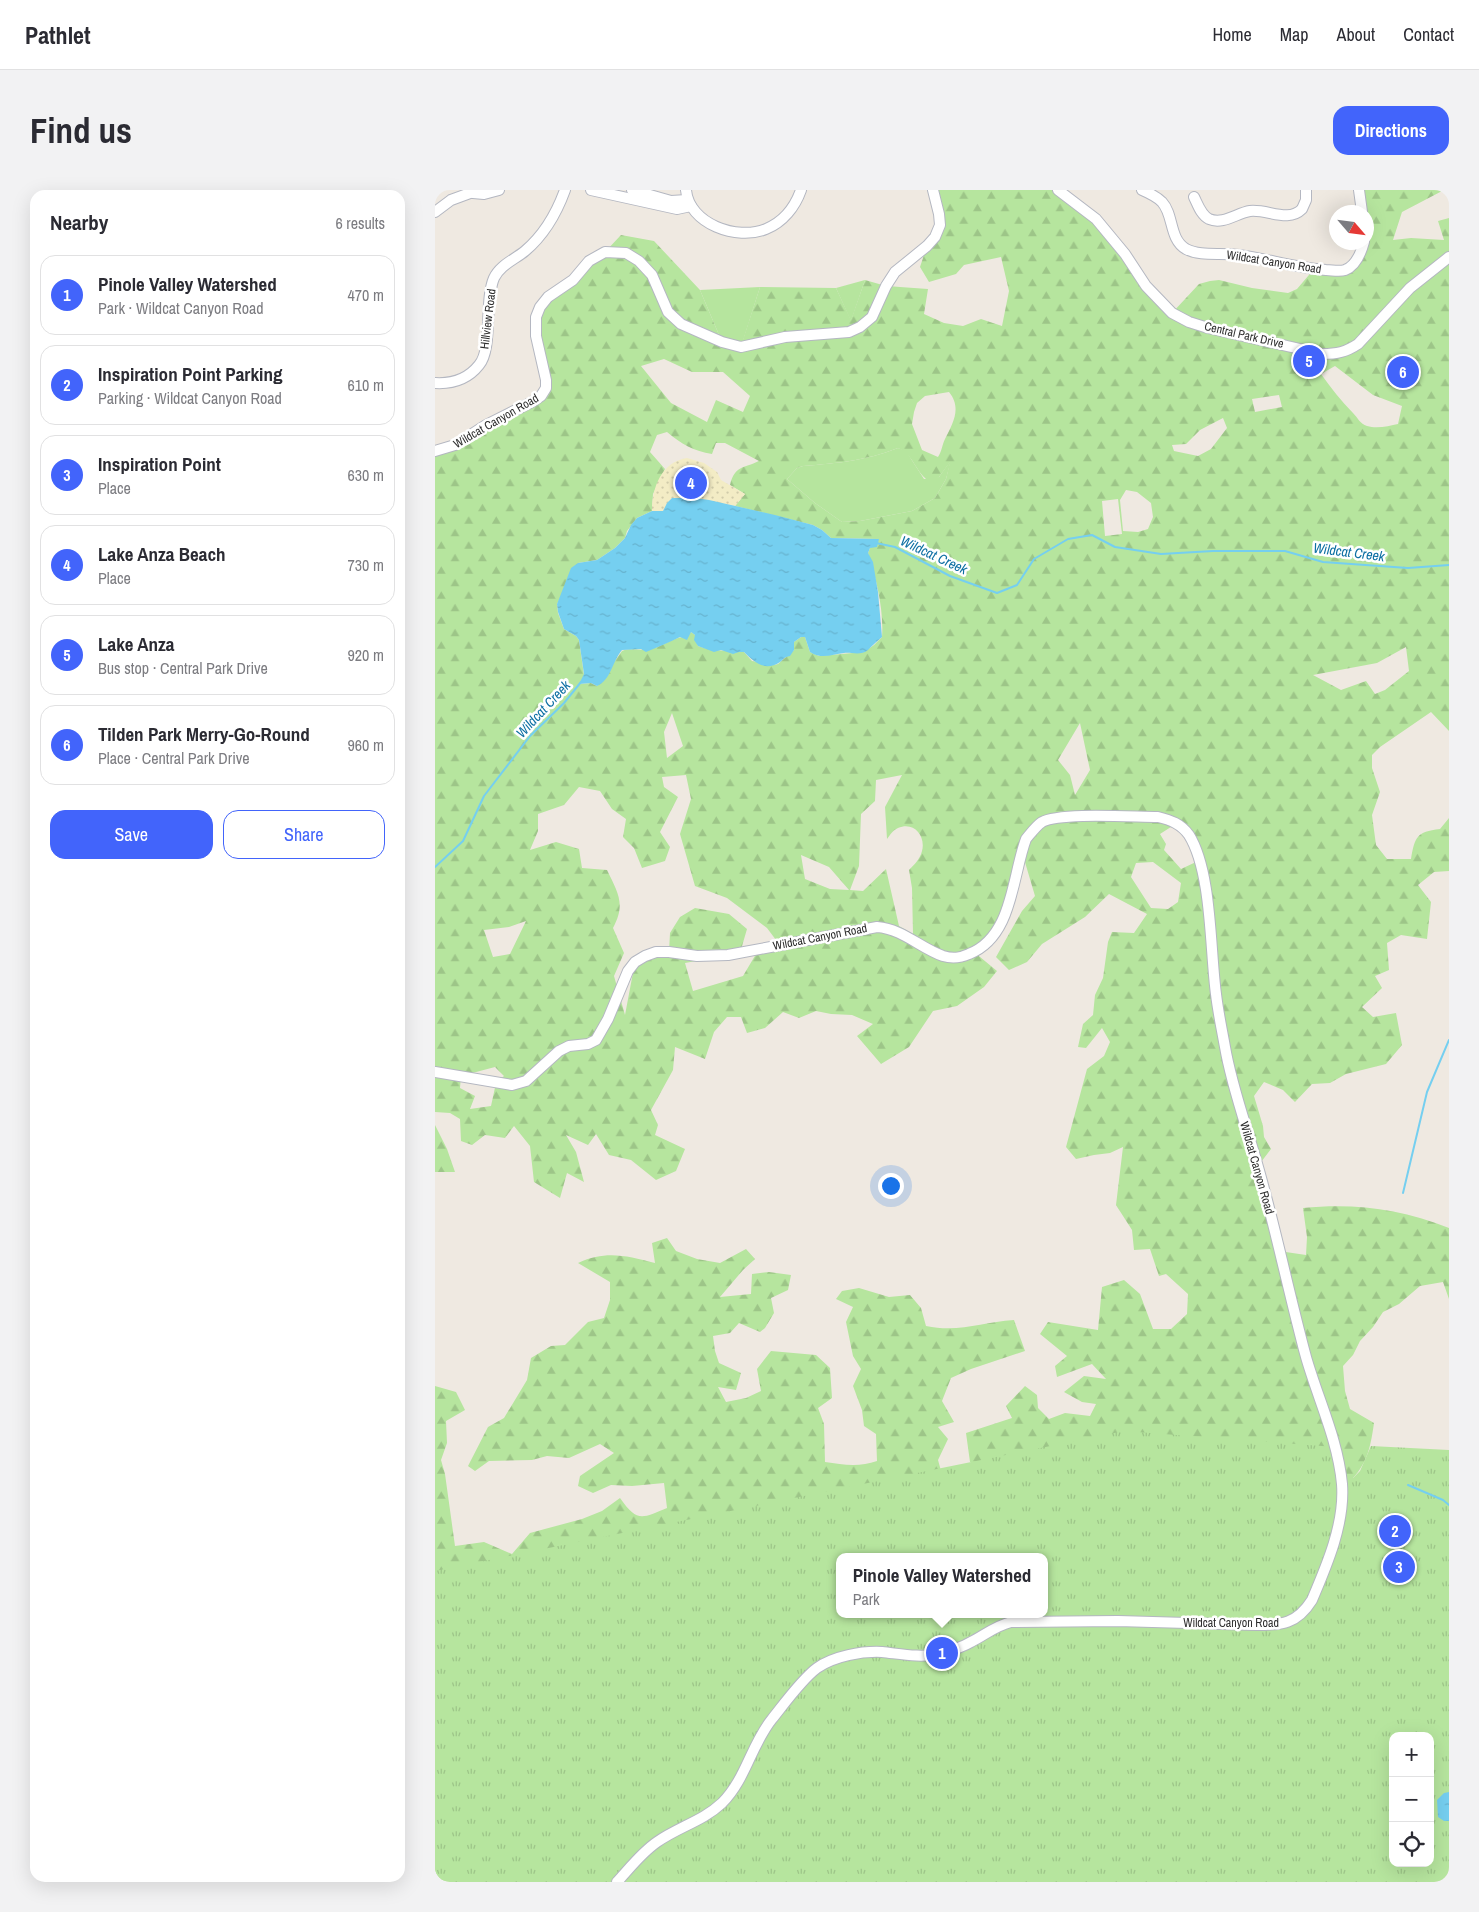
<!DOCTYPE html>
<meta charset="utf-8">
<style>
body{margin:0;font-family:"Archivo Narrow",sans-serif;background:#f2f2f3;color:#2b2b33}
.controls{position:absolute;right:15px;bottom:15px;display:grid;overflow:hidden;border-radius:10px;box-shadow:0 5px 20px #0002}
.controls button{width:45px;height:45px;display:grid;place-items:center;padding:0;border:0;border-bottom:1px solid #e1e1e2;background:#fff;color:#2b2b33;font:25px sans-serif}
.compass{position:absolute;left:894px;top:15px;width:45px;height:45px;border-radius:50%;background:#fff;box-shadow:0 5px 20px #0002;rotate:118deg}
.you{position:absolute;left:455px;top:995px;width:18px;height:18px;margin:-12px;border:4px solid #fff;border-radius:50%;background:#1a73e8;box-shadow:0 0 0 8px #1a73e833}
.badge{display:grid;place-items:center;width:32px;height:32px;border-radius:50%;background:#4264fb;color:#fff;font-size:16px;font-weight:700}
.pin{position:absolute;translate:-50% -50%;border:2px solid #fff;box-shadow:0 1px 5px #0006}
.popup{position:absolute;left:401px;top:1363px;width:212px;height:65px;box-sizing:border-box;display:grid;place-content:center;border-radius:10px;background:#fff;filter:drop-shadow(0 1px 4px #0005);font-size:16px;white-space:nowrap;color:#7c7c81}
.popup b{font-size:19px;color:#2b2b33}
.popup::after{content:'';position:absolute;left:50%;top:100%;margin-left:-10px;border:10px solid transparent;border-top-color:#fff}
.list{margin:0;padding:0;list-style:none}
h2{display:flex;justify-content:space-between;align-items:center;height:65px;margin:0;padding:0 20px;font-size:21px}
h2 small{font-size:16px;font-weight:400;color:#7c7c81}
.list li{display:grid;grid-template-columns:32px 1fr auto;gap:15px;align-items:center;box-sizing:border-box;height:80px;margin:0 10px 10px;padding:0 10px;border:1px solid #e1e1e2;border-radius:15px}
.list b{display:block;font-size:19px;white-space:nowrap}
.list p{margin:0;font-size:16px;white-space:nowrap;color:#7c7c81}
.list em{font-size:16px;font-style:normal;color:#7c7c81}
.actions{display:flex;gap:10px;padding:15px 20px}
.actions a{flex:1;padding:11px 0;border:1px solid #4264fb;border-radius:15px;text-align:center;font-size:18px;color:#4264fb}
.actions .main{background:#4264fb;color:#fff}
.icon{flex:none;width:28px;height:28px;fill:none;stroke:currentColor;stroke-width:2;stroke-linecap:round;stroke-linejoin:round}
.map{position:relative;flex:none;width:1014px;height:1692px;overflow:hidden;border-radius:15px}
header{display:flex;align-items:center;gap:30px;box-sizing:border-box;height:70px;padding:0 25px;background:#fff;border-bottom:1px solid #e1e1e2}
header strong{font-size:24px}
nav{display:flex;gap:28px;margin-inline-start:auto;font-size:18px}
.intro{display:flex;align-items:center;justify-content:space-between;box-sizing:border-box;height:120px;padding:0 30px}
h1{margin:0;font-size:35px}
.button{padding:12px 22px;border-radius:15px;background:#4264fb;color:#fff;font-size:18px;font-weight:700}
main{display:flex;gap:30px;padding:0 30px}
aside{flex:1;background:#fff;border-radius:15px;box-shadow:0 5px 20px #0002}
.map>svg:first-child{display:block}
.grass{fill:#b6e59e}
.forest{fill:url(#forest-firs);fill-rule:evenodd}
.sand{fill:url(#sand-dots)}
.park{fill:url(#park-tufts);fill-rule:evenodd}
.water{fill:url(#water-ripples)}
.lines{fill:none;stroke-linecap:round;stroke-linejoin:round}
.stream{stroke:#75cff0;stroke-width:2}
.minor-casing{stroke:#b4b7c1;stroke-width:12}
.minor{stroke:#fff;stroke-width:10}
.labels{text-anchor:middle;stroke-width:5;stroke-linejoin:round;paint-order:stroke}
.street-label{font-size:12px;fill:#2e2e2e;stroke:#fff}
.water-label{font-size:14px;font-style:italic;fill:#0d6fa3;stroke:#fff}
</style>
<header>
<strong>Pathlet</strong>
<nav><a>Home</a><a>Map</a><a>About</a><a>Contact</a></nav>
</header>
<div class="intro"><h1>Find us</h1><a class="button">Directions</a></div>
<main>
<aside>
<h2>Nearby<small>6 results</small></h2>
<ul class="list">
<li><span class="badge">1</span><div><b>Pinole Valley Watershed</b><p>Park · Wildcat Canyon Road</p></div><em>470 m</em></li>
<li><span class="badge">2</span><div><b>Inspiration Point Parking</b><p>Parking · Wildcat Canyon Road</p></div><em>610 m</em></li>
<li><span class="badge">3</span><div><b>Inspiration Point</b><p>Place</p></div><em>630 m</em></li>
<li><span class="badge">4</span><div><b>Lake Anza Beach</b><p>Place</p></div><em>730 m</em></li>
<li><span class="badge">5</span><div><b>Lake Anza</b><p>Bus stop · Central Park Drive</p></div><em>920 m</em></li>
<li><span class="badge">6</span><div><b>Tilden Park Merry-Go-Round</b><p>Place · Central Park Drive</p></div><em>960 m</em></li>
</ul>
<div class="actions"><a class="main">Save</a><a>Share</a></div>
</aside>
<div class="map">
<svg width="1014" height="1692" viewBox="0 0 1014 1692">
<defs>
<pattern id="forest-firs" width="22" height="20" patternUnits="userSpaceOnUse" patternTransform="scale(1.25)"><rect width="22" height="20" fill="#b6e59e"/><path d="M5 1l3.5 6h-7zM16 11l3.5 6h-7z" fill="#9dc588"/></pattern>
<pattern id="sand-dots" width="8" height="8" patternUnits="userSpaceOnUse" patternTransform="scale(1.25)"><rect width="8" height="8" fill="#f3ecc5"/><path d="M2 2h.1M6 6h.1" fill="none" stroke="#d1cbaa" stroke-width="1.8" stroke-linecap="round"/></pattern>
<pattern id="park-tufts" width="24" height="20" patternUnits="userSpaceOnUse" patternTransform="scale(1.25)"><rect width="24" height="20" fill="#b6e59e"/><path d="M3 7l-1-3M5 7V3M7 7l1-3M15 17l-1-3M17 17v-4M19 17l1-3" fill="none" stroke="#9dc588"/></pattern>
<pattern id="water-ripples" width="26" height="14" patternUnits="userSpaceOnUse" patternTransform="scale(1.25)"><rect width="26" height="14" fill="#75cff0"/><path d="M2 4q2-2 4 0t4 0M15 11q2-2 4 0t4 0" fill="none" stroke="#66b2ce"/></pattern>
</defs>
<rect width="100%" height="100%" fill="#efe9e1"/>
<g class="grass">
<polygon points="430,90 416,131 401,98"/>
<polygon points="325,97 306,157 287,152 265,100"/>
<path d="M463 258 471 261 489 289 504 287 516 270 511 289 500 308 477 321 425 331 407 332 380 313 352 289 362 278 368 276C404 273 429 271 463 258Z"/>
</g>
<g class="forest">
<path d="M498 0H623L661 29 737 123 764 94 775 91 784 90 817 98 853 103 862 99 879 79H912L932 52V22L924 0H1009L967 22 958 50 976 48 1009 50 1003 31 1014 28V541L996 522 945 557 937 565V578L945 602 937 625 941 655 952 669H976C980 647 981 642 1005 639L1014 628V681L999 682 983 695 996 712 992 749 966 745 952 753 954 780 940 786 947 798 927 817 938 827 961 823 967 855 951 874 911 884 895 893 877 894 860 912 848 900 829 892 819 906 828 936 829 947 836 959 823 976 844 1061 871 1065 872 1047 868 1018C921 1013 965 1019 1014 1038V1109L1008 1092 985 1096 964 1114 948 1122 938 1137 925 1151 918 1165 908 1176 910 1201 915 1219 939 1233C936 1254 933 1272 918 1288L946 1395 1014 1602 995 1546H958L0 1692V1196L21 1202 30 1220 11 1231 12 1253 6 1270 10 1284 20 1356 49 1352 77 1364 95 1343 147 1329 167 1321 185 1308C202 1332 206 1329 232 1318L229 1293 197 1296 176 1295 158 1303 143 1296 145 1286 179 1263 165 1254 134 1268 112 1266 97 1270 54 1271 40 1281 33 1276 53 1237 69 1228 92 1190 96 1168 116 1156 130 1155 153 1132 169 1128 175 1110V1092L143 1073C172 1060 191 1066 220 1073L217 1053 232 1048 241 1061 262 1069 285 1073 311 1059 320 1069 308 1080 285 1107 316 1104 317 1084 334 1082 356 1085 353 1100 336 1108 339 1123 330 1138 325 1142 304 1133 295 1143 278 1146 280 1161 284 1173 306 1183 301 1200 283 1197 291 1212 311 1208 326 1201 322 1179 336 1161 381 1165 395 1178 397 1208 383 1218 389 1234 390 1272C409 1275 425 1277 442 1271L441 1244 429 1236 427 1220 418 1196 426 1179 418 1166 411 1132 418 1117 401 1109 407 1101 424 1098 454 1107 475 1105 486 1118 491 1136C524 1143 547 1132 579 1130L590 1161 536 1179 516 1188 507 1211 519 1232 503 1237 513 1249 503 1270 513 1306 562 1276 535 1272 531 1243 577 1228 571 1216 590 1196 602 1205 603 1218 614 1229 630 1223 655 1226 661 1214 647 1212 629 1202 649 1186 671 1189 657 1174 622 1187 620 1176 632 1166 605 1144 613 1132 663 1140 667 1097 689 1090 705 1104 718 1139H736L752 1124 753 1104 731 1084 724 1086 715 1059 699 1060 697 1040 681 1015 688 957 675 963 659 965 641 969 631 957 652 879 669 866 675 852 667 838 651 858 643 857 648 834 658 825 660 805 668 788 673 752 677 742 699 743 712 724 674 704 650 727 607 754 592 772 574 780 561 767 587 721 600 706 587 662 571 722 539 762 562 781 549 797 522 816 498 821 474 857 446 874 422 846 438 834 417 825 396 824 381 821 364 828 348 822 330 838 312 843 306 827H292L279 842 270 869 240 857 238 880 216 920 223 935 220 945 250 959 241 981 221 990 196 970 174 965 161 944 153 955 131 945 141 962 149 992 132 983 125 1008 99 992 95 956 79 936 70 948 50 945 37 955 26 951 25 929 15 923 0 922V260L110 201 101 146 105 117 170 62 186 45 219 51 265 100 287 152 306 156 325 97 401 98 416 130 430 90 451 96 493 99 489 124 509 133 528 136 546 129 567 136 574 101 566 67 529 75 521 84 494 92 485 77 492 56 505 35ZM229 169 257 182H288L315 206 308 222 281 210 272 232 236 213 206 176ZM900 176 938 205 967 216 963 234C954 236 942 239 932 236 925 234 923 228 918 223 906 211 896 198 886 184ZM514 202C527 218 518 233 510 249 507 255 507 261 503 267L487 260 477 234 479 222 482 213 490 206ZM844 205 847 217 820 222 817 209ZM788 228 792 238 776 259 763 266 739 261 737 255 751 254 765 240ZM232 242C246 254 259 261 277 264L281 253H290L324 271C308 279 300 275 295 295L310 304 300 316 378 335 387 340 396 348 444 349 435 358 433 363C441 388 449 419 447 447L439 455 429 462 384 466 375 462 370 447H366L359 452V460L343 474 339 475 317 471 309 462C292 460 280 462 263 456L260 445 256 442 249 447C242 446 227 456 219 458 208 462 198 457 187 461L162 496 156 493 145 494 149 485 144 450 141 446 129 439 123 423 122 414 143 373 162 370 180 358 190 348 192 341 202 328 217 321 218 304 230 279 215 262 222 245ZM463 258C480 265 480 284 496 292L504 287 515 272 511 289 500 308 477 321 425 331 407 332 380 313 352 289 362 278 368 276C404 273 429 271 463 258ZM691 300 702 302 716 313 718 327 713 339 703 342 688 341 685 310ZM683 309 687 344 670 346 667 311ZM971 457 974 481 950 500 940 504 931 491 906 500 878 485 942 473ZM237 523 248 556 232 568 229 542ZM645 533 655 580 640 605 635 585 623 570ZM251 585 256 609 245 644 260 696 292 708 332 738 344 754 324 759 308 786 258 801 250 773 305 763 312 739 294 724 260 718 245 727 235 743 234 762 200 772 190 825 179 786 189 763 178 738C191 714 183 703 172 680L147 678 144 659 121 652 95 660 103 641V624L129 615 144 597 165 601 177 619 191 629 188 647 199 658 207 678 230 671 235 657 225 642 243 607 229 597 227 587ZM467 585 450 617 452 649C455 645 458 640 463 638 479 631 491 646 487 661 485 669 479 675 474 680L477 698 478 744 464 736 451 679 428 701 415 700 424 676 426 624 440 611 441 590ZM739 635 753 650 761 672 746 679 729 660 731 654 725 644ZM366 665 394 677 414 700 395 699 370 689ZM718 672 746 693 743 712 733 719 716 718 696 687 701 673ZM91 731 75 764 58 767 49 740 74 737ZM60 877 69 886 61 893 56 916 35 919 40 906 25 898 26 886ZM404 1367H610V1424H404Z"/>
<polygon points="0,935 12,959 20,982 0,982"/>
</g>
<path class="sand" d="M252 268 269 273 282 282 286 290 310 304 300 316 260 308H237L228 321H217C217 298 226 272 252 268Z"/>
<path class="park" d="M689 1241 900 1257 907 1291 918 1288 925 1281 936 1256 1014 1260V1692H0V1381ZM404 1367H610V1424H404ZM958 1546H995V1673H958Z"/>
<g class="water">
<path d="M237 308H260L274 310 340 325 378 335 387 340 396 348 444 349 442 357 435 358 433 363 438 372 443 402 447 447C442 451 437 456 433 460 426 466 416 462 409 463 398 464 387 470 375 462L370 447H366L359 452V460L355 466C349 467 349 469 345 472 330 482 319 472 309 462H304L298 464 286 460 279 462 263 456 259 450 260 445 256 442 252 450 245 447C235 452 223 457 211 462L206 459 187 460C177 472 176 490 162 496L156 493 144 494 149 484 144 450 141 446 129 439 123 422 122 414 136 378 143 373 162 370 180 358 190 348 196 335 202 328 217 321H228L232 313Z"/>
<polygon points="1014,1602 1014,1631 1009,1631 1003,1627 1002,1610 1009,1603"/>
</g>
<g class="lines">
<g class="stream">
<polyline points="441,353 460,357 515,386 562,403 582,395 599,369 633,349 657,345 680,357 726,364 778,361 850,361 888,372 973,378 1014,375"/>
<polyline points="0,677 28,651 49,606 95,546 129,513 146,492"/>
<polyline points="968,1003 992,902 1014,850"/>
<polyline points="973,1295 1008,1310 1014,1315"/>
</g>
<defs>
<g id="minor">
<polyline points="156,0 242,19 256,16"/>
<polyline points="197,0 236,11 252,10"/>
<path d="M251 0C254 34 302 51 331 39 348 32 360 17 366 0"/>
<path d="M623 0 661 29 690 64 711 96 737 123 754 132 773 138 887 164C902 164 911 162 923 154L975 98 1014 67"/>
<path d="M707 0C714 3 722 7 727 12 739 25 734 49 751 59 766 67 787 62 804 65 833 69 861 78 891 80 897 80 904 82 910 80 921 76 926 63 929 52"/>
<polyline points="924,0 927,22"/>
<polyline points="38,3 49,4 64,0"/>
<path d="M759 7C763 15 766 25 774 29 788 35 802 23 815 21 833 19 853 33 867 19L871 10V0"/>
<polyline points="0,22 16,10 43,0"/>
<path d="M0 193C17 194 33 189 44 175 58 159 49 111 59 88 65 75 79 70 90 61 109 45 122 22 130 0"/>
<polyline points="0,261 20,255 51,235 97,212 106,206 111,198 111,190 101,146 101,127 105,117 113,107 138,90 154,71 170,62 191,63 204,71 217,85 233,122 246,134 287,152 306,157 350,147 414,142 425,137 437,127 451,96 460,82 492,56 500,47 505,35 504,24 498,0"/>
<path d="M0 882 77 895 91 891 124 861 134 856 153 854 161 850 173 829 193 781 200 772 210 766 221 762H234L262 766 293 765 442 737C468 739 485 758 508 766 518 769 525 768 534 764 578 747 577 686 591 649 596 643 601 636 607 632 625 622 698 627 723 627 736 630 746 634 754 645 777 682 775 760 781 804 783 822 787 840 790 857 797 898 812 937 823 977 841 1040 854 1104 871 1167 883 1209 903 1250 907 1294 910 1333 892 1375 877 1410 862 1434 847 1435 821 1435L683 1431 576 1432C560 1436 550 1445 536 1452 526 1458 515 1461 504 1464 485 1468 466 1464 447 1462 427 1461 399 1466 382 1478 367 1489 349 1514 337 1529 316 1555 311 1589 287 1613 268 1631 243 1637 222 1652 206 1663 195 1678 182 1692"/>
</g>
</defs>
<use href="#minor" class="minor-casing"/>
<use href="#minor" class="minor"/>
</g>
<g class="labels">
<g class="street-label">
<text transform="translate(839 72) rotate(9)" y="4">Wildcat Canyon Road</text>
<text transform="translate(53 129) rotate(-83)" y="4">Hillview Road</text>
<text transform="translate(809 145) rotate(13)" y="4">Central Park Drive</text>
<text transform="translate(61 231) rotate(-30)" y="4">Wildcat Canyon Road</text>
<text transform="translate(385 747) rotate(-11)" y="4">Wildcat Canyon Road</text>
<text transform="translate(822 978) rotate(74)" y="4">Wildcat Canyon Road</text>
<text x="796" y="1437">Wildcat Canyon Road</text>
</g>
<g class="water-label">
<text transform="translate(914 362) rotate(7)" y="5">Wildcat Creek</text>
<text transform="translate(499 365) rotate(25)" y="5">Wildcat Creek</text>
<text transform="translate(108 519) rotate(-47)" y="5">Wildcat Creek</text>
</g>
</g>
</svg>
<div class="controls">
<button>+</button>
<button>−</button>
<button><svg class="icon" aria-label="locate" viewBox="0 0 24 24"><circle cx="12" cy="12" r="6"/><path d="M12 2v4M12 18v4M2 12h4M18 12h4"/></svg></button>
</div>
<svg class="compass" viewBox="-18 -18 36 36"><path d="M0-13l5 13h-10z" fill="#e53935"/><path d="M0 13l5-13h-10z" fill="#7c7c81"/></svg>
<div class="you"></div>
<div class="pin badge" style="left:507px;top:1463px">1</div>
<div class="popup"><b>Pinole Valley Watershed</b>Park</div>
<div class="pin badge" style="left:960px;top:1341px">2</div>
<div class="pin badge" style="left:964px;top:1377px">3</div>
<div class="pin badge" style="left:256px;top:293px">4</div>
<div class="pin badge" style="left:874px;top:171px">5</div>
<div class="pin badge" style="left:968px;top:182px">6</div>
</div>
</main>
